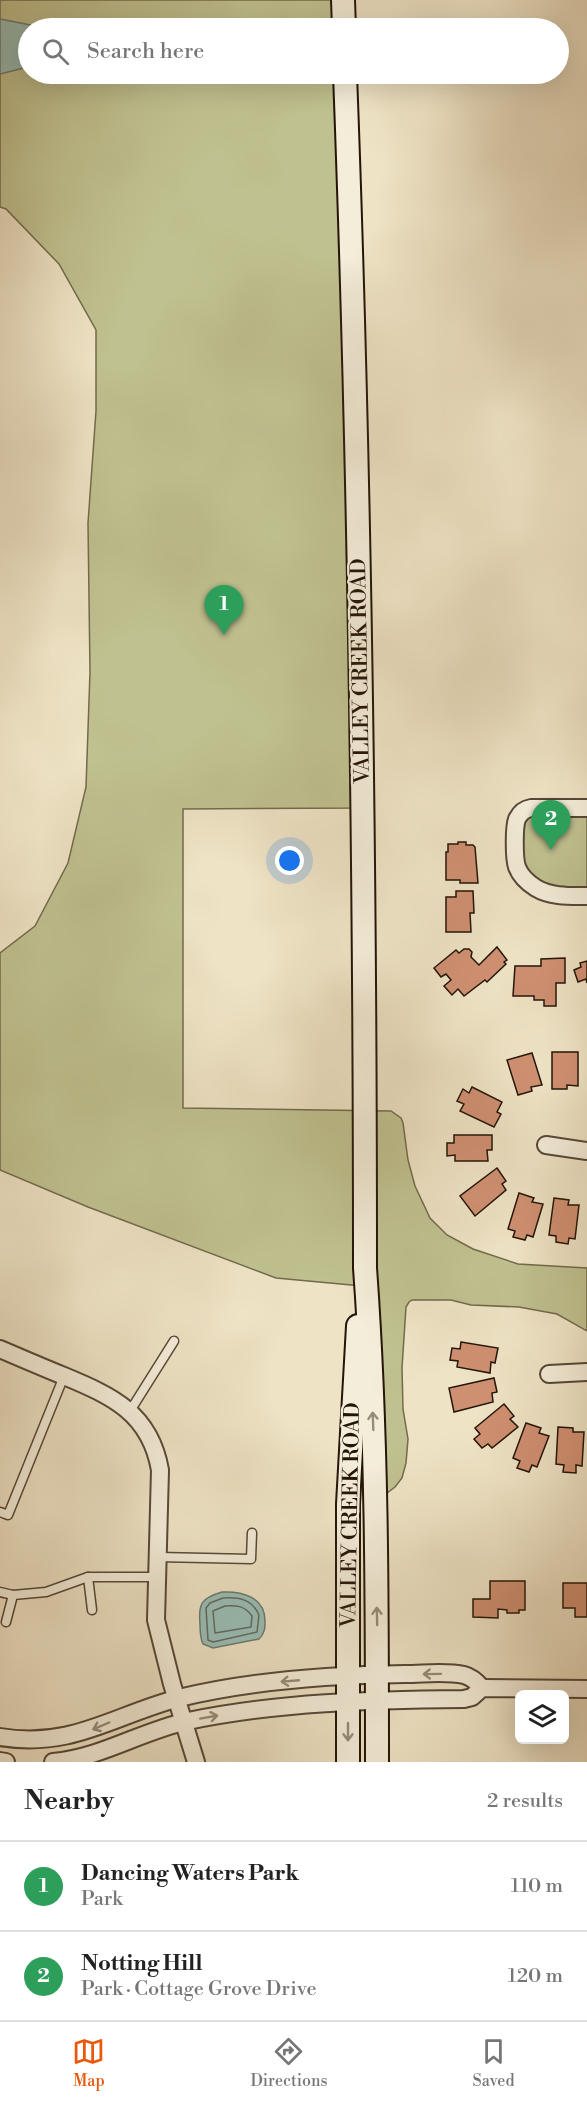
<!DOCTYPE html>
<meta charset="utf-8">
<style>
body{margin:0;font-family:"Libre Bodoni",serif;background:#f6f6f6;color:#222}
.controls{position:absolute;right:18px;bottom:18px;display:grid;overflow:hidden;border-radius:9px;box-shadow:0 6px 24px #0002}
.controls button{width:54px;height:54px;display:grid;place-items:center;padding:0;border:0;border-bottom:2px solid #e0e0e0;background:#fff;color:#222;font:30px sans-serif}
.you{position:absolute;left:290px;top:861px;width:21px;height:21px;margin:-15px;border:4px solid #fff;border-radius:50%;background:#1a73e8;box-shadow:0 0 0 9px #1a73e833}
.badge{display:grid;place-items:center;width:39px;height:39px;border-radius:50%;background:#ea580c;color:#fff;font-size:20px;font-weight:700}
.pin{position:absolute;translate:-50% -50px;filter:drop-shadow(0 2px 3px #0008)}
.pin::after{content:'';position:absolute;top:32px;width:21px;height:18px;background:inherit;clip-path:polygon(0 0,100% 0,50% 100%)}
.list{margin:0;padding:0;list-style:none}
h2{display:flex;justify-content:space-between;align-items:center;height:78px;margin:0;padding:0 24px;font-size:26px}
h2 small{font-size:20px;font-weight:400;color:#767676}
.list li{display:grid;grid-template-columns:39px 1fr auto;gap:18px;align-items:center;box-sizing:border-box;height:90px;padding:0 24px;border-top:2px solid #e0e0e0}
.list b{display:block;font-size:22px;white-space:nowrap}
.list p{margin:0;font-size:20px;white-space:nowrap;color:#767676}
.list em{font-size:20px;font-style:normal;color:#767676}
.icon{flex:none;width:33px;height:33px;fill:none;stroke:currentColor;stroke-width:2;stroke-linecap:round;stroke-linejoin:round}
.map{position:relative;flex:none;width:587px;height:1762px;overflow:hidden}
.search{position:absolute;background:#fff;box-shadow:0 6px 24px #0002;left:18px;right:18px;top:18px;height:66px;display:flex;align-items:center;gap:15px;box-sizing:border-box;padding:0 21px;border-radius:33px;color:#767676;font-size:22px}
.sheet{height:258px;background:#fff}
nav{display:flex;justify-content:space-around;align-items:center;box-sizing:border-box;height:84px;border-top:2px solid #e0e0e0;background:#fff;font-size:16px;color:#767676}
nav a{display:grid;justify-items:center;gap:3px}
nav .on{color:#ea580c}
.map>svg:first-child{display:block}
.green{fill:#c0c190;stroke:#726b4c;stroke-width:1.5}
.water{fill:#99beb6;stroke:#6a7a71;stroke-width:1.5}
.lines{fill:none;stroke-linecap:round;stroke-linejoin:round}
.shore{stroke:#5e6a60;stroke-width:1.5}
.building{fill:#cf9072;stroke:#241509;stroke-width:1.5}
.lane-casing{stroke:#564838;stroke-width:11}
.street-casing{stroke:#564838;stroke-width:20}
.secondary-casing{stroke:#241509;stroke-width:26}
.lane{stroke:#f4edd9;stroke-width:8}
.street{stroke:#f4edd9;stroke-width:16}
.secondary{stroke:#f4edd9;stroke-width:22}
.oneway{stroke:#968c7b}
.labels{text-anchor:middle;stroke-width:4.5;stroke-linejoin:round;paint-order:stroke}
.street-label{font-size:21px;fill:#241509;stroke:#f4edd9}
</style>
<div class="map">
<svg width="587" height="1762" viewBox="0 0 587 1762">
<rect width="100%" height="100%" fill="#eee3c5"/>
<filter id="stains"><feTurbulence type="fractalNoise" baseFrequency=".00333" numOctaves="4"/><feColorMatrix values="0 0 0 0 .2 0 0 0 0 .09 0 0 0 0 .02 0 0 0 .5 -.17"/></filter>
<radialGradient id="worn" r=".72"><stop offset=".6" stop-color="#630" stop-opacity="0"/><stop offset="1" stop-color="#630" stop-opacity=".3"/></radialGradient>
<g class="green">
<polygon points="0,0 343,0 344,28 28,28 28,74 345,74 363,808 183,809 183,1108 391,1111 401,1118 403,1123 408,1160 415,1186 430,1218 447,1235 473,1249 518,1264 587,1268 587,1331 557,1314 519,1307 471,1305 451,1300 412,1300 409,1302 406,1307 402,1368 403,1409 408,1439 406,1463 402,1478 395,1487 383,1496 362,1286 276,1278 88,1207 0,1170 0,953 35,926 68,863 86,787 90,672 88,523 96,411 96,330 59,264 6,209 0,207"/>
<polygon points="587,808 587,896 559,895 519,870 524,811"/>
</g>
<g class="water">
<polygon points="0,19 46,28 28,28 28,67 0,74"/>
<path d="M222 1592C242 1591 265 1597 265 1621 265 1628 265 1633 259 1639L213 1648 203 1644C200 1638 200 1631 200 1624 198 1603 202 1598 222 1592Z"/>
</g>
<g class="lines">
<g class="shore">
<path d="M223 1598C239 1597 252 1599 259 1615L257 1632 213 1642 208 1640 206 1608 210 1603Z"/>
<path d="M225 1606C237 1605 245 1606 252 1616L251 1627 215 1633 213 1611Z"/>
</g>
</g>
<g class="building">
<polygon points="458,842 466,842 466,845 473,845 475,847 478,883 460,883 460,880 446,880 446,852 448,852 448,844 458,844"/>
<polygon points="456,891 473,891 474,913 470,913 471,932 446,932 446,897 456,897"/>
<polygon points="497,947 507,960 504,962 506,964 487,982 485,980 464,996 458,989 452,995 444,986 451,980 446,974 441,977 434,968 456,950 459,953 464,949 469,949 472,952 471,957 479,965"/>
<polygon points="565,958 565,983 556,983 556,1006 544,1006 544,1000 534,1000 534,996 513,996 515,966 541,966 541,959"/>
<polygon points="587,961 587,983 586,979 578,982 574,970 581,967 580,963"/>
<polygon points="552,1052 578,1052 578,1086 567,1085 567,1089 552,1089"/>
<polygon points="532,1053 542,1085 531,1087 532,1091 518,1095 507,1060"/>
<polygon points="472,1087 502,1102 497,1112 501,1114 494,1127 460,1111 464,1104 457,1101 463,1089 469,1093"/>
<polygon points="454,1135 492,1135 492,1150 487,1150 488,1161 455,1161 455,1155 447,1156 447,1143 454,1143"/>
<polygon points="497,1168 506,1181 502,1184 506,1190 475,1216 460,1196"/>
<polygon points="519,1193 534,1198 532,1202 543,1204 533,1237 527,1235 525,1240 513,1237 515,1231 508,1229"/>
<polygon points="554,1198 569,1200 568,1205 579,1205 575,1239 569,1238 568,1244 556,1242 556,1236 549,1235"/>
<polygon points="461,1342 498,1348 495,1363 491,1362 490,1373 457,1367 458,1361 450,1360 452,1348 460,1349"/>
<polygon points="494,1378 497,1392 492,1393 493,1402 454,1412 449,1388"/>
<polygon points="504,1404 514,1416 510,1419 518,1427 492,1448 488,1444 482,1448 474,1439 480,1434 475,1428"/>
<polygon points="526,1423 541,1428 539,1433 549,1436 537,1467 532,1465 529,1472 517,1468 520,1461 513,1458"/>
<polygon points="558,1427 573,1428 573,1432 584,1432 582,1466 576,1465 576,1473 563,1472 564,1465 556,1464"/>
<polygon points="490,1581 525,1581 525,1610 519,1610 519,1613 507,1613 507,1610 498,1609 498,1618 473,1617 473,1599 490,1599"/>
<polygon points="563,1583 587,1583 587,1617 575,1617 575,1608 563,1608"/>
</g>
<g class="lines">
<defs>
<g id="lane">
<polyline points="130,1411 174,1341"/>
<polyline points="0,1512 8,1515 64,1376"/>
<polyline points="158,1557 251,1559 252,1533"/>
<polyline points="88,1577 92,1610"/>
<polyline points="0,1592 13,1595 46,1592 88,1577 157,1577"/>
<polyline points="6,1622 13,1595"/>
</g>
<g id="street">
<path d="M587 808H531C525 809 520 813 517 819 514 827 514 858 517 867 520 875 528 883 536 888 551 897 570 896 587 896"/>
<polyline points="546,1145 587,1151"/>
<path d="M0 1349C21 1358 42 1367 64 1376 112 1396 150 1413 160 1470L156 1620 172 1684 196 1762"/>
<polyline points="549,1374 587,1372"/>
<path d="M0 1737C72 1749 114 1715 179 1698 253 1680 330 1675 405 1674 424 1674 446 1671 464 1675 472 1677 477 1682 482 1688"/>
<polyline points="0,1761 6,1762"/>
<path d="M53 1762C101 1758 141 1731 188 1721 279 1702 371 1700 464 1699L472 1697 482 1688 587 1689"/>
</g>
<g id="secondary">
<polyline points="343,0 344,28"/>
<path d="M345 74C360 472 365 870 365 1268 377 1432 377 1597 377 1762"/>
<polyline points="348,1762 348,1504 358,1326"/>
</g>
</defs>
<use href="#lane" class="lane-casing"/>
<use href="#street" class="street-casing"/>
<use href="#secondary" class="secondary-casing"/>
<use href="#lane" class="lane"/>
<use href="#street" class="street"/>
<use href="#secondary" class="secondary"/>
</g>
<defs><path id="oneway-shaft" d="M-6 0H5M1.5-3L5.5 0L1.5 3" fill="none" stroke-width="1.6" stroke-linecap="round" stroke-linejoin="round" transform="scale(1.5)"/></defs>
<g class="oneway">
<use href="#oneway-shaft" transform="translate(373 1421) rotate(-92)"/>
<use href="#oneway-shaft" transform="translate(377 1616) rotate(-91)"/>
<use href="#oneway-shaft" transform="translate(432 1674) rotate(179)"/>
<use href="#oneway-shaft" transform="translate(290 1681) rotate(175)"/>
<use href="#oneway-shaft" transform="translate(209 1717) rotate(-10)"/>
<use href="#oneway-shaft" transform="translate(101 1726) rotate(157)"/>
<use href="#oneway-shaft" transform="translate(348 1732) rotate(90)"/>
</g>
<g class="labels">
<g class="street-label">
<text transform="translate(360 671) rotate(-91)" y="7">VALLEY CREEK ROAD</text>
<text transform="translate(350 1515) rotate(-89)" y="7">VALLEY CREEK ROAD</text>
</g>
</g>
<rect width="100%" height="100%" filter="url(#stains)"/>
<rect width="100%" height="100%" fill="url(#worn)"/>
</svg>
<div class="controls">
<button><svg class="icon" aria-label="layers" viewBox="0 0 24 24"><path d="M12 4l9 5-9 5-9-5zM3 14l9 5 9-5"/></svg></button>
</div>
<div class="you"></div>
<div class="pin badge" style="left:224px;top:635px;background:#2e9e5b">1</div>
<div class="pin badge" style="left:551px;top:850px;background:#2e9e5b">2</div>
<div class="search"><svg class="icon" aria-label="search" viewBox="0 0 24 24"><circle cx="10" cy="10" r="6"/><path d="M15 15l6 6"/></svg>Search here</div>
</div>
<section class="sheet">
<h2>Nearby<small>2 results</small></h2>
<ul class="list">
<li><span class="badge" style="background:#2e9e5b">1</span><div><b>Dancing Waters Park</b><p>Park</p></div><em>110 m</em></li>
<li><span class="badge" style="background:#2e9e5b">2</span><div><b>Notting Hill</b><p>Park · Cottage Grove Drive</p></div><em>120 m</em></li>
</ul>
</section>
<nav>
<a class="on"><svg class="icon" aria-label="map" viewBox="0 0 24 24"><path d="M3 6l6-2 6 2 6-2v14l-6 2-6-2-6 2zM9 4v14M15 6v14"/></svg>Map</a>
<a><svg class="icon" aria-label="directions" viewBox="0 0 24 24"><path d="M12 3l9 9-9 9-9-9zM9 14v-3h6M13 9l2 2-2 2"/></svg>Directions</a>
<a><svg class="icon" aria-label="saved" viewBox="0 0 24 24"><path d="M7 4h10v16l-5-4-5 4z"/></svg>Saved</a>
</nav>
